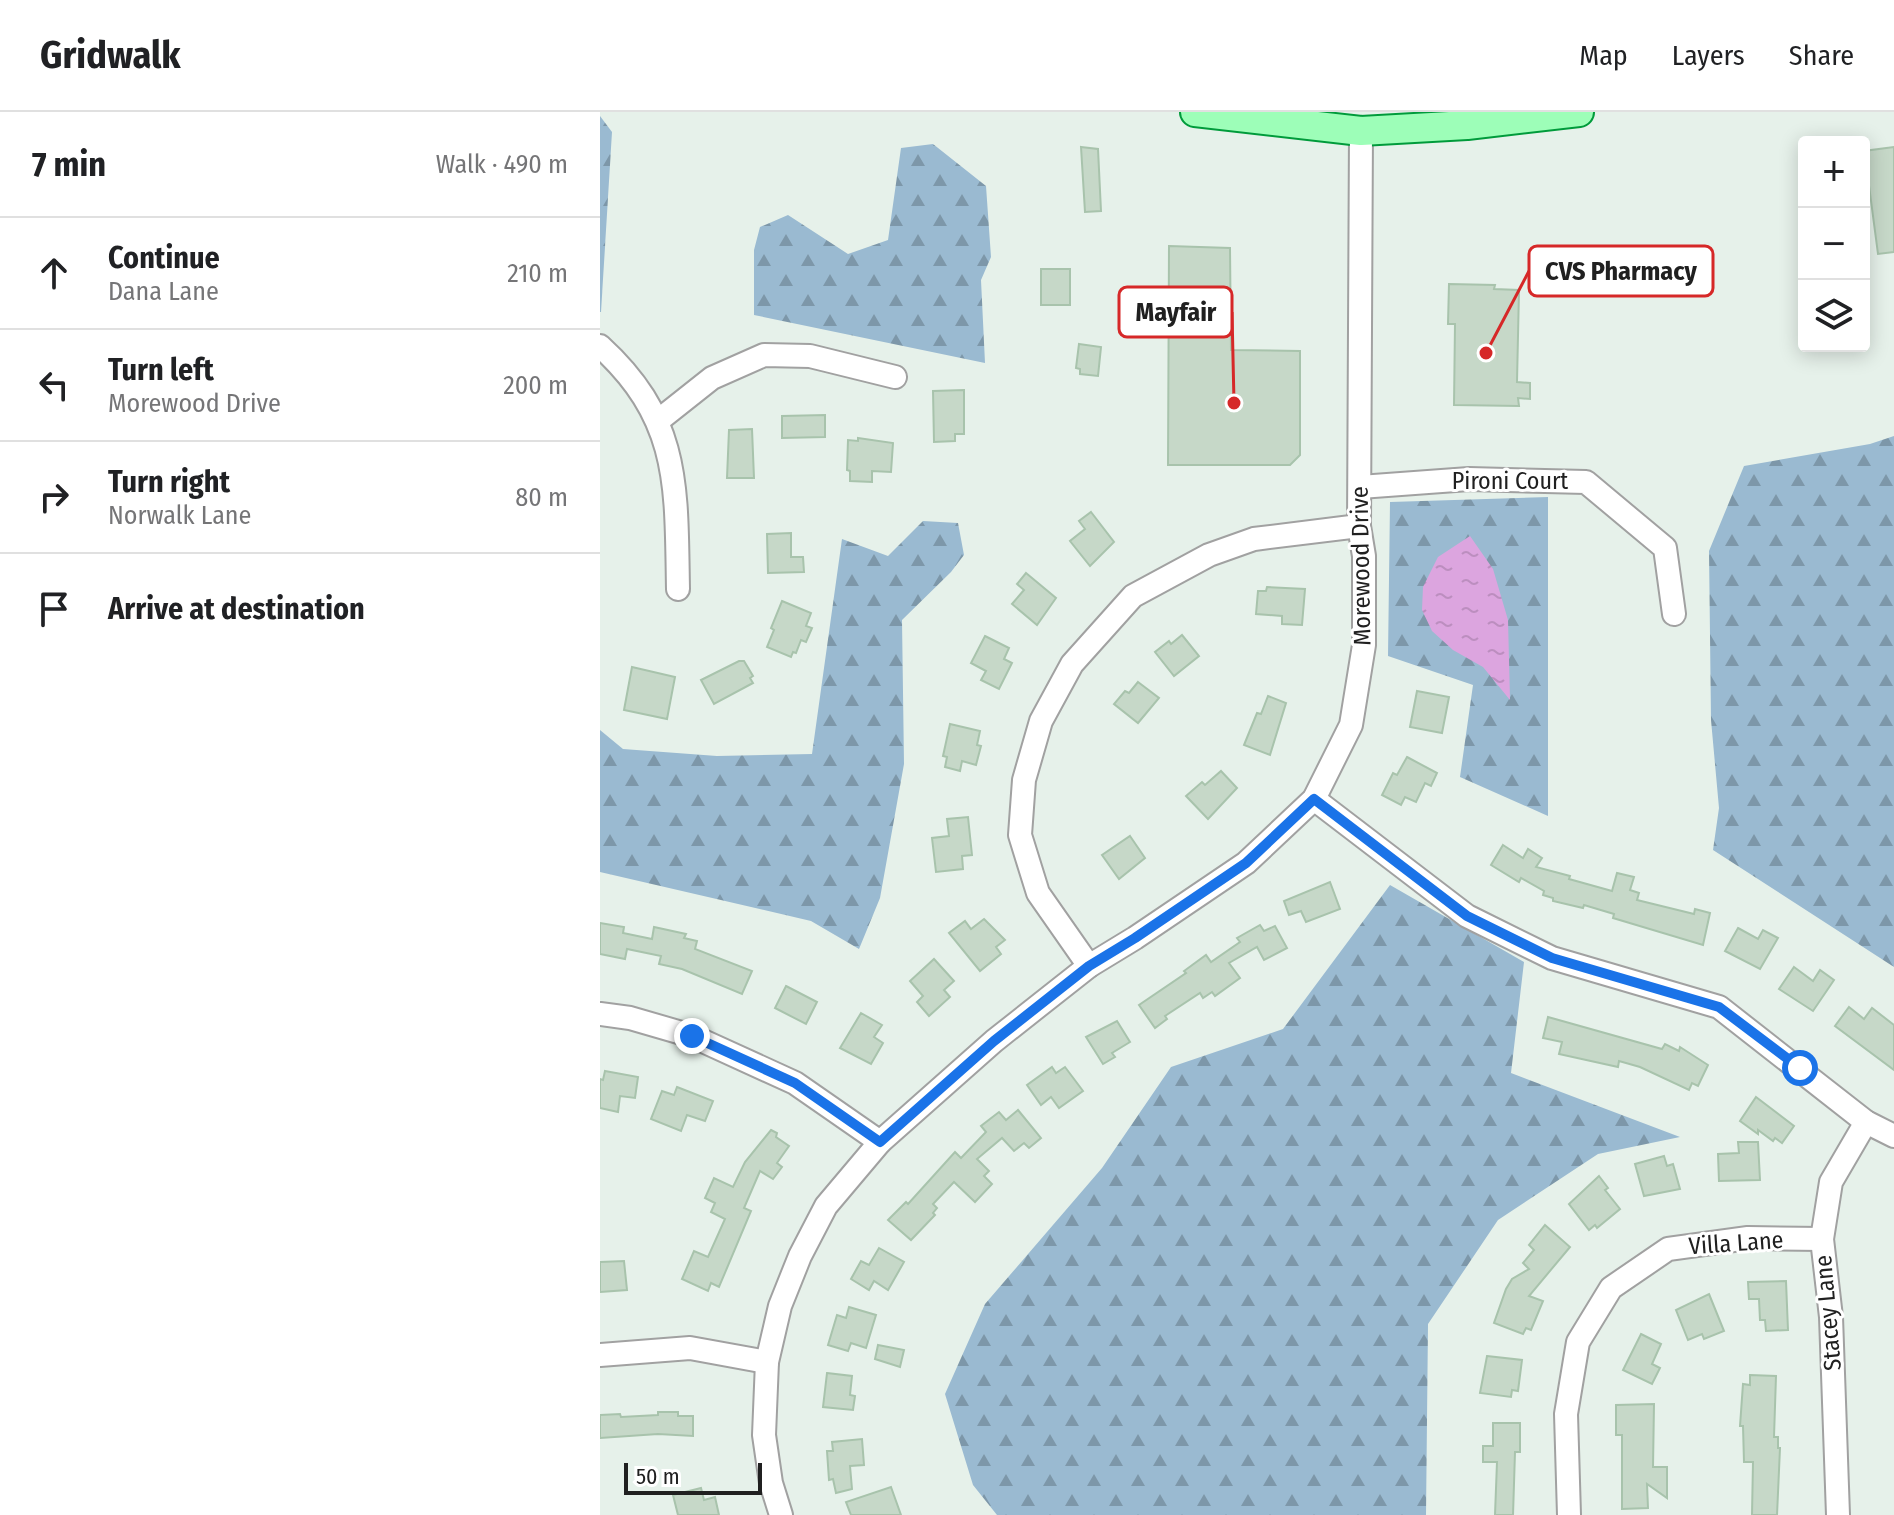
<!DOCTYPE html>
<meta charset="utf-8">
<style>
body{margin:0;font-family:"Fira Sans Condensed",sans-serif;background:#f6f6f6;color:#202124}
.controls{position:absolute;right:24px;top:24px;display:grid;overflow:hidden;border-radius:8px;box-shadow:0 4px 20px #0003}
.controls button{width:72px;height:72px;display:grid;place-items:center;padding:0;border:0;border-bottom:2px solid #e0e0e0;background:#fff;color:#202124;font:40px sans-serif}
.scale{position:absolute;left:24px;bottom:20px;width:138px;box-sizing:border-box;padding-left:8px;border:4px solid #202020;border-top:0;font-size:22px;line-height:28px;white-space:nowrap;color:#202020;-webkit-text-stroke:6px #fff;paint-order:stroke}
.stop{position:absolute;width:24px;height:24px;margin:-18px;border:6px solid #1a73e8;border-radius:50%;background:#fff}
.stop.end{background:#1a73e8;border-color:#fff;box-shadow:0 2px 8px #0008}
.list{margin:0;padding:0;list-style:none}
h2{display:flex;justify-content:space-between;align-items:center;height:104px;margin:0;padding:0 32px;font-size:34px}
h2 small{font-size:26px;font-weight:400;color:#757577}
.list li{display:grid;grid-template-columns:52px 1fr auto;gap:24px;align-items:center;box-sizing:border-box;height:112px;padding:0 32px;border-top:2px solid #e0e0e0}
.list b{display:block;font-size:30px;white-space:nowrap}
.list p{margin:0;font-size:26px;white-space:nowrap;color:#757577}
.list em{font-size:26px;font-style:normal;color:#757577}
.icon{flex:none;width:44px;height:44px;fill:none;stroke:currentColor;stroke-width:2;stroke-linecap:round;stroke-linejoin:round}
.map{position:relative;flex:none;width:1294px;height:1403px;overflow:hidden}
header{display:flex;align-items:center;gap:48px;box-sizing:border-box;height:112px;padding:0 40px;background:#fff;border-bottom:2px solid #e0e0e0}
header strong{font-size:38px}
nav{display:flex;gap:44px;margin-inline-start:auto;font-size:28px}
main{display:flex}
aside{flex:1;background:#fff}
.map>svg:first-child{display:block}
.forest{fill:url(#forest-firs)}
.water{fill:url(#water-ripples)}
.building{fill:#c6d8c8;stroke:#a8c3ac;stroke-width:2}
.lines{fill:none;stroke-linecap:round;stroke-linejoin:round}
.minor-casing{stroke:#a1a1a1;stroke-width:26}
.major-casing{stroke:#009b3b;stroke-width:32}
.minor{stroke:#fff;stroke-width:22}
.major{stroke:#9dfeb8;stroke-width:28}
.route{stroke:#1a73e8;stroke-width:10}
.labels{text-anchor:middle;stroke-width:6;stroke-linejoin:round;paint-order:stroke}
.street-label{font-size:24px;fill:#202020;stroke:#fff}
.leader{fill:none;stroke:#d62828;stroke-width:3}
.callout-dot{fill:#d62828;stroke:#fff;stroke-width:3}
.callout{fill:#fff;stroke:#d62828;stroke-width:3}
.callout-label{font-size:26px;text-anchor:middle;font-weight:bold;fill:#202020}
</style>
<header>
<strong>Gridwalk</strong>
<nav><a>Map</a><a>Layers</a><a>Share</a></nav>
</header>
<main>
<aside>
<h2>7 min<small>Walk · 490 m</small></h2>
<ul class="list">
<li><svg class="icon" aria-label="ahead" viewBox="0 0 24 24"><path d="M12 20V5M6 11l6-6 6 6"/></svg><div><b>Continue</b><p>Dana Lane</p></div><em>210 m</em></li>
<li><svg class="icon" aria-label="left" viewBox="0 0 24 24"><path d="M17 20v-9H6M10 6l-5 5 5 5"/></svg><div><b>Turn left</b><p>Morewood Drive</p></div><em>200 m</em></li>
<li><svg class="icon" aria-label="right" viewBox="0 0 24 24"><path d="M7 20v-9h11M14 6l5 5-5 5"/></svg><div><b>Turn right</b><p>Norwalk Lane</p></div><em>80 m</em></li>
<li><svg class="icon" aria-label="arrive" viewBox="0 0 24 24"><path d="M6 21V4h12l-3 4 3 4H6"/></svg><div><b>Arrive at destination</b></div></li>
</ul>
</aside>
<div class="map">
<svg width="1294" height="1403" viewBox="0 0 1294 1403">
<defs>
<pattern id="forest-firs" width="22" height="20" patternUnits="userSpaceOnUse" patternTransform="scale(2)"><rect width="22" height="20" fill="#9abad1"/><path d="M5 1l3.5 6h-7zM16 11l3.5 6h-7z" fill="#7d97a9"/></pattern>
<pattern id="water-ripples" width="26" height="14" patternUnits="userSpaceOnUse" patternTransform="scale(2)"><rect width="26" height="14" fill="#dca5df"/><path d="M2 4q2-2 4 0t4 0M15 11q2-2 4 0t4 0" fill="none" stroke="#bc8ebf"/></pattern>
</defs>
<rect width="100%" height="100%" fill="#e6f1ea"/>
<g class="forest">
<polygon points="0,4 12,20 1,200 0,200"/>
<polygon points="333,32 386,74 391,145 381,168 385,251 154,203 154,138 160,115 188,103 248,142 288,128 301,36"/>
<polygon points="1294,324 1294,855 1113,738 1119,696 1111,608 1109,439 1144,354 1270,332"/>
<polygon points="948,385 948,704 860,665 873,573 788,544 790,390"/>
<polygon points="323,409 358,411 364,443 351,460 302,508 304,652 280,786 259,837 211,809 0,760 0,618 23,637 117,644 212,642 242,427 288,444"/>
<polygon points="790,773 924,850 911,961 1080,1025 998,1042 898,1108 828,1212 826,1403 397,1403 373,1373 345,1282 385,1192 502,1056 571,955 683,917"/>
</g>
<polygon class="water" points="870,424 893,457 908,508 910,588 883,555 853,538 832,519 822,498 823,475 838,445"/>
<g class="building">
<polygon points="481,35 498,37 501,99 485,100"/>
<polygon points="1294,35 1294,140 1278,142 1268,66 1264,67 1264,39"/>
<polygon points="569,134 630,136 631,238 700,239 700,343 690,353 568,353"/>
<rect x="441" y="157" width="29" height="36"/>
<polygon points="849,172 895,173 894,177 919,178 917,270 930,271 930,287 918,286 919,294 854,293 855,212 848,212"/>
<polygon points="479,232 501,235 498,264 480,262 480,257 476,256"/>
<polygon points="364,278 364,322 355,322 355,329 334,330 333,279"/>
<polygon points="225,303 225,325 182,326 182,304"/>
<polygon points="152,317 154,366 127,366 129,318"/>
<polygon points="258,326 293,331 291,360 272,359 272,370 250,369 250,359 247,358 248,328 258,329"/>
<polygon points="491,400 514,430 490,454 470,429 485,417 479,409"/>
<polygon points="191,421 191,445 203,445 204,460 168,461 167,422"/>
<polygon points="426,461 456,486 437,513 412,492 424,478 417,472"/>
<polygon points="667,475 705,477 702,513 682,512 682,504 656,502 658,479 666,479"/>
<polygon points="182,489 211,501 206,514 212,516 206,530 201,528 196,541 193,540 191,545 167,535 174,518 171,516"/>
<polygon points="582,523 599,544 574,564 555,540 569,529 571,532"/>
<polygon points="385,524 409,536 404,547 412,551 399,577 381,568 386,559 371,551"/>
<polygon points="139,549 144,549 153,564 150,566 153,571 114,592 101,568"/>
<polygon points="32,555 75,565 67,607 24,598"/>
<polygon points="538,570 559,586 538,611 514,592 525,579 529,581"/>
<polygon points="817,579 849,585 842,621 810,615"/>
<polygon points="668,584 686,591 670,643 644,633 657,601 661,602"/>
<polygon points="350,612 380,619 377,633 381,634 376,653 362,649 360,659 345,655 347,645 343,644"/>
<polygon points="807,645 837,661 831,674 825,671 816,690 805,685 801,693 782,683 793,661 797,663"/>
<polygon points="621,659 637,676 608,707 586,684 602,670 605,673"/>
<polygon points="368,705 372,743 362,744 363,757 336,760 332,726 349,724 347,707"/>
<polygon points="530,724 545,746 519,767 502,743"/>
<polygon points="903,733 923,746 928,737 942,746 936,755 970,764 969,767 1012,779 1017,761 1034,765 1030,778 1039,781 1037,788 1094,802 1095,797 1110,801 1103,833 1013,806 1014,802 984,793 983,796 953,789 953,786 943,783 944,779 921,766 919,770 891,753"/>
<polygon points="730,770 740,797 706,810 701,799 689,803 684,789"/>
<polygon points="384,807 405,828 396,835 401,842 380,859 349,821 365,809 371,817"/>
<polygon points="0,811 24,815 23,821 52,827 54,815 86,822 84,826 97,829 95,837 152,859 142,882 82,857 59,852 61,844 27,837 25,847 0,842"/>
<polygon points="660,813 664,819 675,814 687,836 664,848 657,835 629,851 640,866 615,884 612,880 603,886 600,881 565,904 567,907 555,916 539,893 586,861 584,859 606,843 611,850 640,830 637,826"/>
<polygon points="1138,816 1158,827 1163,818 1178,826 1160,857 1125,839"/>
<polygon points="334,847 354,869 344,878 350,885 329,904 317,890 323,884 310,869"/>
<polygon points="1194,855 1213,869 1220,858 1234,868 1213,899 1179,877"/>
<polygon points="186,874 217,890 206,912 175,896"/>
<polygon points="1249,895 1264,907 1272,896 1294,913 1294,958 1235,914"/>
<polygon points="261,901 282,913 274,925 283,931 271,952 240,936"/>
<polygon points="948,905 1062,937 1065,932 1079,939 1080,935 1108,953 1098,974 1092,971 1089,978 1040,955 1019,949 1018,955 959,942 962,930 943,926"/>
<polygon points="517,909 530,930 512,941 515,945 503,952 486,925"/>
<polygon points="452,955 456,961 465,955 483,979 459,996 451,985 441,993 427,973"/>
<polygon points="5,959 38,965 35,986 20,984 18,1000 0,996 0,967 3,968"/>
<polygon points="77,975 113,989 105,1009 87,1003 81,1019 51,1007 62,979 74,983"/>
<polygon points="1156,985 1194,1014 1182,1031 1175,1026 1173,1029 1158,1018 1158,1022 1140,1009"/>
<polygon points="418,998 441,1026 429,1036 424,1031 414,1039 402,1026 377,1047 389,1059 384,1064 392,1072 375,1090 354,1070 333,1092 337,1096 333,1101 335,1103 311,1128 288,1108 306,1090 308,1092 355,1040 361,1046 386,1020 381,1014 399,1000 406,1008"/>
<polygon points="171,1018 177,1021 176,1025 189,1034 177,1051 182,1055 173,1067 160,1059 144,1096 151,1099 119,1175 111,1171 108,1179 82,1167 94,1139 108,1145 125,1107 111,1100 115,1091 105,1086 114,1066 133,1075 145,1050"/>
<polygon points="1138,1030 1158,1030 1160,1068 1119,1069 1118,1042 1139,1041"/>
<polygon points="1064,1044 1067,1054 1073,1052 1080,1077 1044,1084 1035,1052"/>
<polygon points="999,1064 1008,1076 1005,1078 1020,1097 997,1116 995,1113 989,1118 969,1092"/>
<polygon points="945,1113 970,1135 929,1184 943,1189 931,1218 926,1216 923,1222 894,1211 906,1177 912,1167 929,1157 923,1151 934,1138 929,1133"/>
<polygon points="279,1136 304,1150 288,1178 274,1169 269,1178 251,1167 261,1149 269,1153"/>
<polygon points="24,1149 27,1178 0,1180 0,1150"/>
<polygon points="1186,1169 1188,1218 1166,1219 1165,1208 1160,1208 1159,1187 1149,1187 1148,1170"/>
<polygon points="1109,1182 1124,1219 1104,1227 1102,1222 1088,1228 1076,1198"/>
<polygon points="249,1195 276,1203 266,1236 251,1231 248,1239 228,1233 237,1203 246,1206"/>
<polygon points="1041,1222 1061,1232 1052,1252 1060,1256 1052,1272 1023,1258"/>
<polygon points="278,1233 304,1238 300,1255 275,1247"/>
<polygon points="887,1244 922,1248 918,1279 912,1278 911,1285 880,1281"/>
<polygon points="227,1261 252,1264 250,1283 255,1284 253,1298 223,1295"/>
<polygon points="1150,1263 1176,1264 1174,1325 1178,1325 1178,1336 1180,1336 1177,1403 1152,1403 1153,1350 1144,1350 1143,1314 1140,1314 1143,1272 1150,1273"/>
<polygon points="1054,1292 1053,1355 1067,1355 1067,1386 1047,1372 1048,1396 1022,1397 1022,1323 1016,1323 1016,1293"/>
<polygon points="58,1300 78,1300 78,1304 93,1304 93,1324 58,1322 0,1326 0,1303 20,1302 21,1305 58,1303"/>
<polygon points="893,1311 920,1311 920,1340 915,1340 913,1403 895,1403 897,1350 883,1350 883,1334 893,1334"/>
<polygon points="262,1327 264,1353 250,1354 252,1377 236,1381 233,1367 229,1368 227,1339 233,1339 232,1330"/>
<polygon points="291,1375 301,1403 251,1403 246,1390"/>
<polygon points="101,1376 104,1388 115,1385 119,1403 78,1403 73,1383"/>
</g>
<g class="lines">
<defs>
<g id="minor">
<path d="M0 234C81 308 76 375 78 477"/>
<polyline points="59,308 112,266 164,243 210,244 295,265"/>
<polyline points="760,375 869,367 986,370 1065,436 1074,502"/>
<polyline points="714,687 867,804 952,846 1119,895 1266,1010 1294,1024"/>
<polyline points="489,854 438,781 420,723 424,668 441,609 472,552 533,484 609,443 654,427 759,414"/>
<polyline points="0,902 30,906 92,924 195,971 280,1030"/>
<polyline points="0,1243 90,1236 167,1250"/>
<polyline points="181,1403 171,1371 164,1323 167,1250 180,1194 200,1144 226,1094 280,1030 394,929 489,854 535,826 646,751 714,687 751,613 764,533 764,444 759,414 761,19"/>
<polyline points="969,1403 966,1302 978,1230 1011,1176 1068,1137 1148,1126 1222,1127"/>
<polyline points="1238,1403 1231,1205 1222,1127 1231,1070 1266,1010"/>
</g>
<polyline id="major" points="595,0 761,19 867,13 979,0"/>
</defs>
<use href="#minor" class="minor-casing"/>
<use href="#major" class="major-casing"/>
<use href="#minor" class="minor"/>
<use href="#major" class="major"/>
</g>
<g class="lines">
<polyline class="route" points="92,924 195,971 280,1030 394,929 489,854 535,826 646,751 714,687 867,804 952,846 1119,895 1200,956"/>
</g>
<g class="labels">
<g class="street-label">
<text x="910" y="377">Pironi Court</text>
<text transform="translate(761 454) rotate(-91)" y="8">Morewood Drive</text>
<text transform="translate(1136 1131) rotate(-4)" y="8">Villa Lane</text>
<text transform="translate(1228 1201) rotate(-95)" y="8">Stacey Lane</text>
</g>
</g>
<path class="leader" d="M886 241L929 159M634 291L632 200"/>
<g class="callout-dot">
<circle cx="886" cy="241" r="8"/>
<circle cx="634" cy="291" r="8"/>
</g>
<g class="callout">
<rect x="929" y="134" width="184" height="50" rx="8"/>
<rect x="519" y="175" width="113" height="50" rx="8"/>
</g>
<g class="callout-label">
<text x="1021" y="168">CVS Pharmacy</text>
<text x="576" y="209">Mayfair</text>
</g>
</svg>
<div class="controls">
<button>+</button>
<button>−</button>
<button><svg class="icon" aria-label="layers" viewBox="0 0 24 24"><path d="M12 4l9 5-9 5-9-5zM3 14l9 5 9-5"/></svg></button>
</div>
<div class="scale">50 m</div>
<div class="stop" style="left:1200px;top:956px"></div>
<div class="stop end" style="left:92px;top:924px"></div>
</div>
</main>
